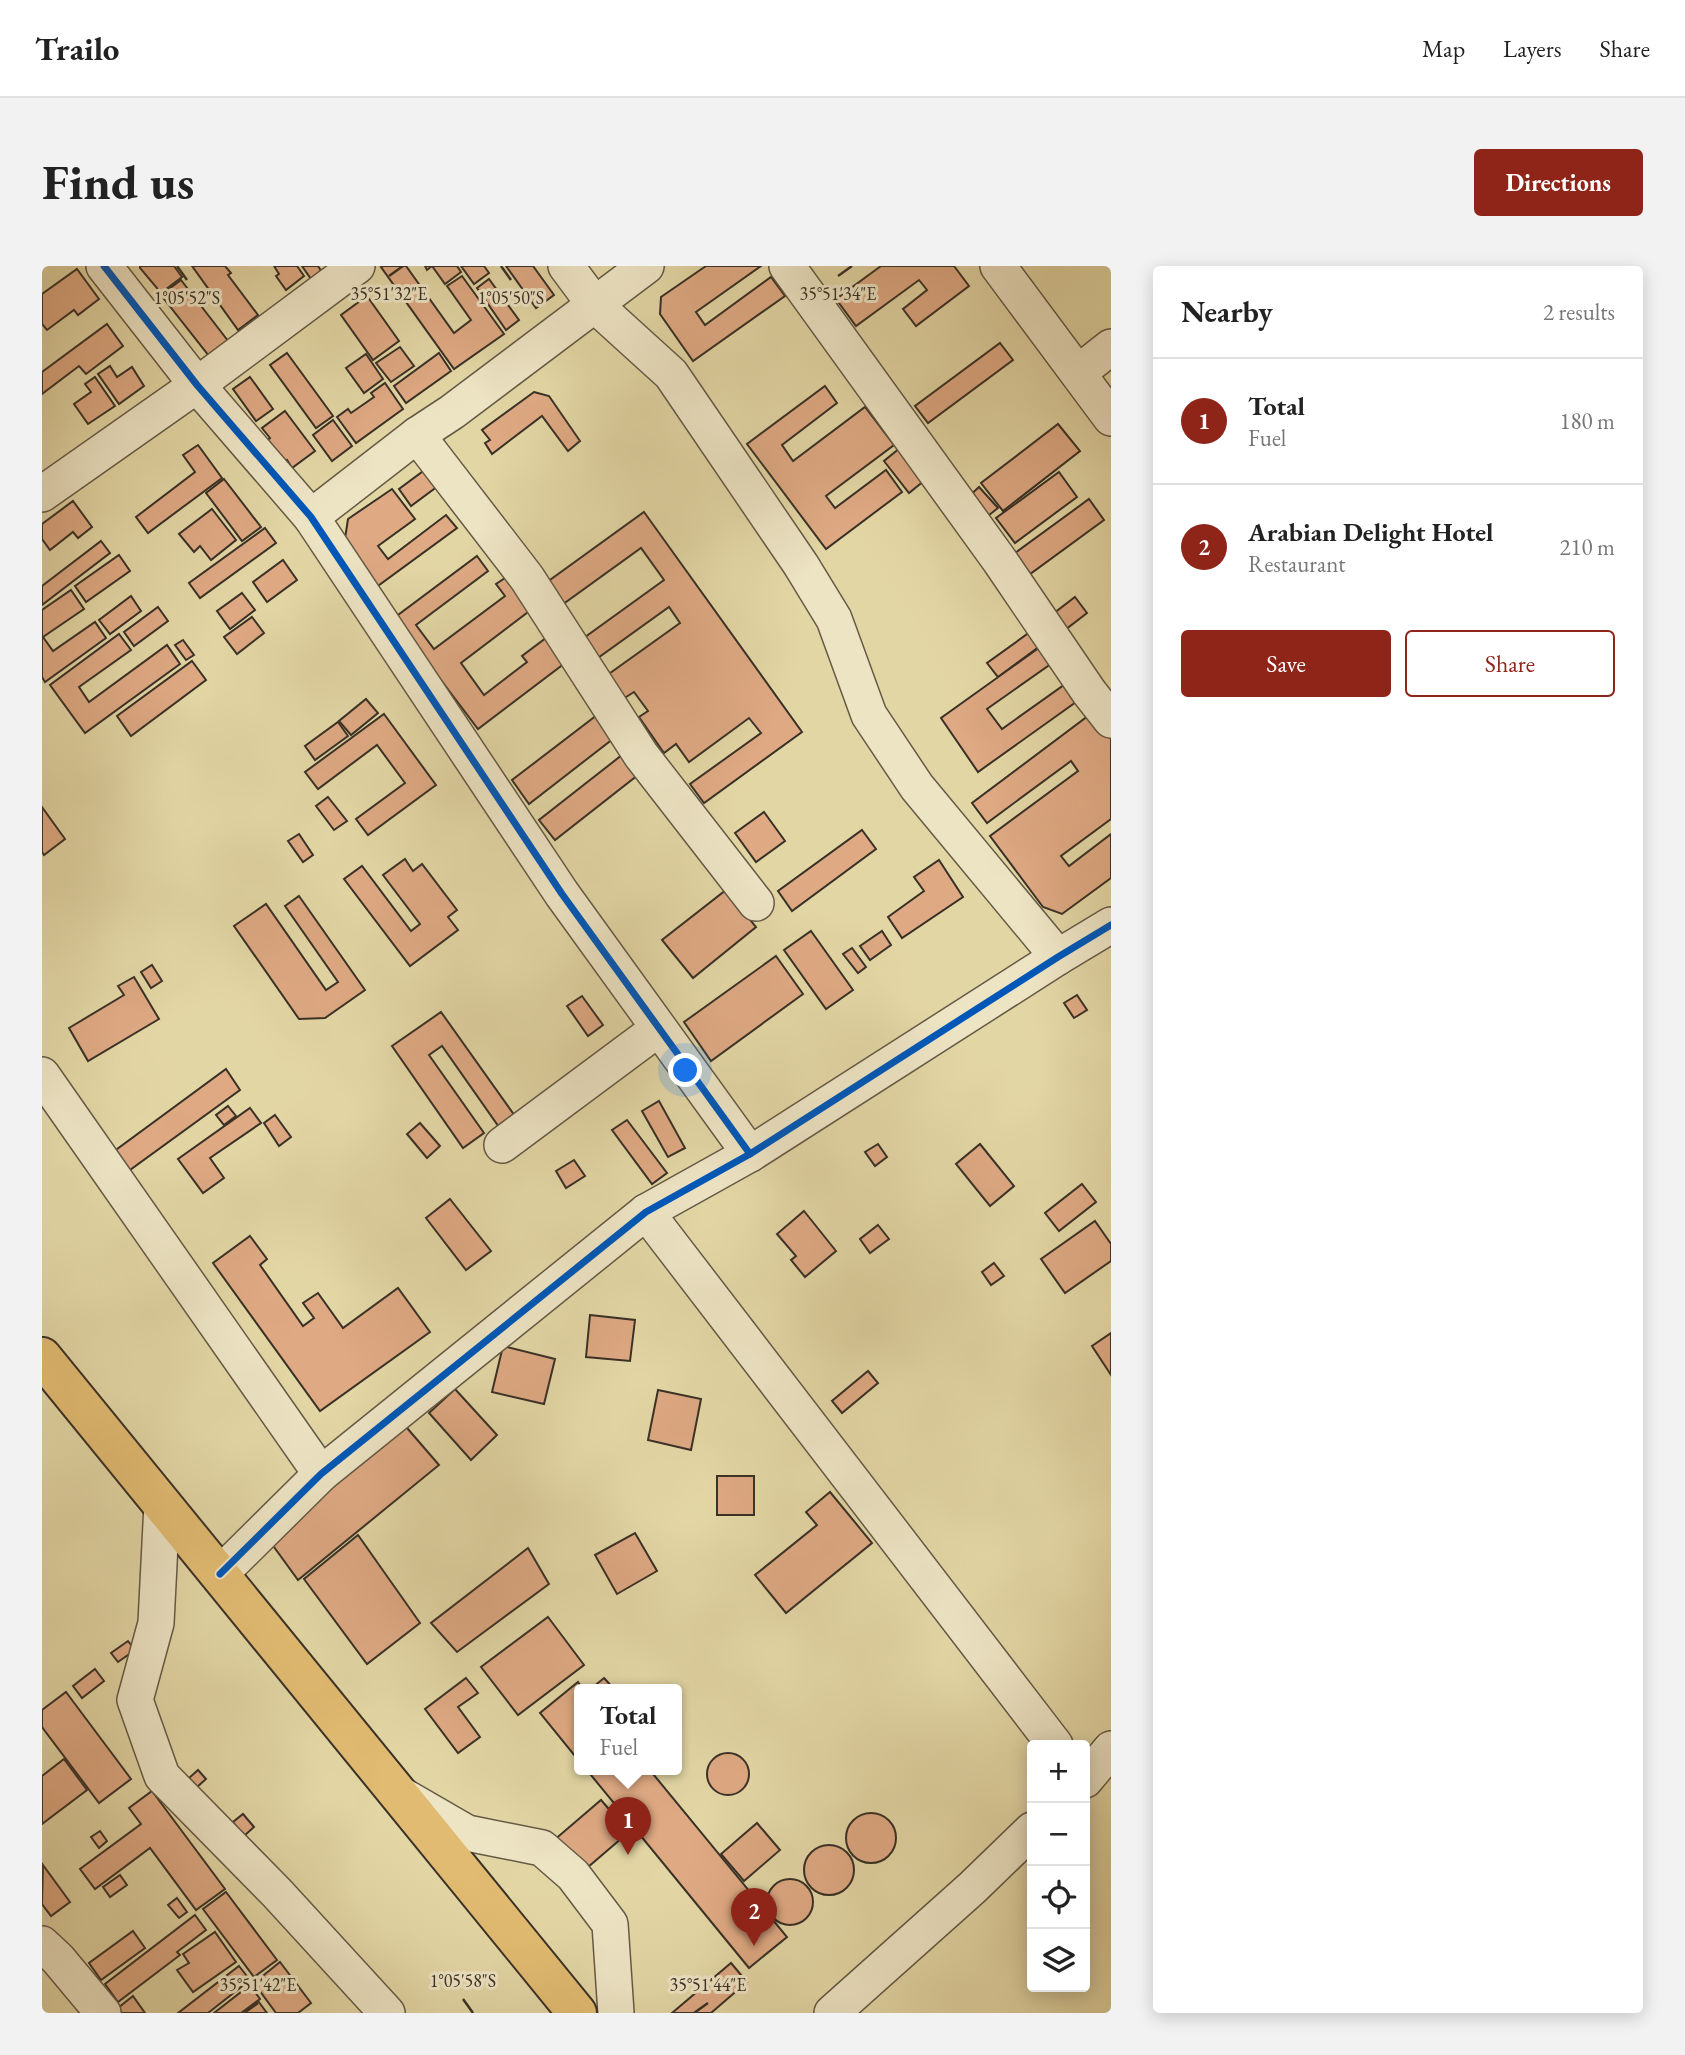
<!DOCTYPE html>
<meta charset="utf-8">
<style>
body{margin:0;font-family:"EB Garamond",serif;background:#f2f2f2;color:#222}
.controls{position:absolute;right:21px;bottom:21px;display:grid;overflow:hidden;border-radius:7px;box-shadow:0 4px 18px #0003}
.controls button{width:63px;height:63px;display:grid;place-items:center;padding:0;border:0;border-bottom:2px solid #e0e0e0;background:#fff;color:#222;font:35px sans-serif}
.you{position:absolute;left:644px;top:805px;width:24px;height:24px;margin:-18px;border:5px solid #fff;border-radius:50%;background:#1a73e8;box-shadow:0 0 0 10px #1a73e833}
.badge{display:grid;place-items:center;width:46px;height:46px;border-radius:50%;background:#8f2418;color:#fff;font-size:23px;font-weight:700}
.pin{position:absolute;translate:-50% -58px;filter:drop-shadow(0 2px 4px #0008)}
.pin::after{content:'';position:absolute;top:37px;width:24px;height:21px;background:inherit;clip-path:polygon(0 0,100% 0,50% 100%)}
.popup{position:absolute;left:532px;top:1418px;width:108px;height:91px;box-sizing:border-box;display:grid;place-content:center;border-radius:7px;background:#fff;filter:drop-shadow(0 2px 5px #0005);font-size:23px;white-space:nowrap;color:#767676}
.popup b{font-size:26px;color:#222}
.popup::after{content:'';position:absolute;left:50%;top:100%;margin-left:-14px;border:14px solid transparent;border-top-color:#fff}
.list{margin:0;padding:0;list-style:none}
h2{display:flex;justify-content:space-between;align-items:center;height:91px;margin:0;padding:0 28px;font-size:30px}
h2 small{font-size:23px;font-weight:400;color:#767676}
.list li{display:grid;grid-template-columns:46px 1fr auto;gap:21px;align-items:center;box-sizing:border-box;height:126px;padding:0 28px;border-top:2px solid #e0e0e0}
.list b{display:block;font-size:26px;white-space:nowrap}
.list p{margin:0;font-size:23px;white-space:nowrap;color:#767676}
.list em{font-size:23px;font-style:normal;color:#767676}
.actions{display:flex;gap:14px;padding:21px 28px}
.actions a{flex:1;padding:16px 0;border:2px solid #8f2418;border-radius:7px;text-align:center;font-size:24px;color:#8f2418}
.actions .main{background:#8f2418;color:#fff}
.icon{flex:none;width:38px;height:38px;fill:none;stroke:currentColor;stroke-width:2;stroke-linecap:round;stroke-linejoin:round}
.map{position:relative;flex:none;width:1069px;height:1747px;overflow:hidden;border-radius:7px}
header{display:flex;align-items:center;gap:42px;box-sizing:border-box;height:98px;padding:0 35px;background:#fff;border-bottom:2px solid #e0e0e0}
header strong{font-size:33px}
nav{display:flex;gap:38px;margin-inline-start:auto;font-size:24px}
.intro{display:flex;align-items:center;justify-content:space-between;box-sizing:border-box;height:168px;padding:0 42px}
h1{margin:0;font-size:49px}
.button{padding:18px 32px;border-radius:7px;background:#8f2418;color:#fff;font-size:24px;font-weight:700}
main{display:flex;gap:42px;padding:0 42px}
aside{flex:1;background:#fff;border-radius:7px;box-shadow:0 4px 18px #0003}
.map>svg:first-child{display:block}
.building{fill:#dea983;stroke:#393126;stroke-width:2}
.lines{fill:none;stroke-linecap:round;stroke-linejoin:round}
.minor-casing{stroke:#645a46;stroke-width:38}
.highway-casing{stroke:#393126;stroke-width:42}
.minor{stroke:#ede4c4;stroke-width:35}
.highway{stroke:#e2bb72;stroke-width:38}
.cycleway-casing{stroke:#ede4c4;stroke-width:11}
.cycleway{stroke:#0057b8;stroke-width:7}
.ticks{fill:none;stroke:#393126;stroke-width:2.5}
.ticks-label{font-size:18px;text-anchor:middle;fill:#393126;stroke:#ede4c4;stroke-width:6;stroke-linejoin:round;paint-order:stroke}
</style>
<header>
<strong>Trailo</strong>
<nav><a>Map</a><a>Layers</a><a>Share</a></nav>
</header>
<div class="intro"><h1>Find us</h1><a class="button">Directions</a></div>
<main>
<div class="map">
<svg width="1069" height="1747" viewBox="0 0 1069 1747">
<rect width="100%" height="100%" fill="#e3d6a5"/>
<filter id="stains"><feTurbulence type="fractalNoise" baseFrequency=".00286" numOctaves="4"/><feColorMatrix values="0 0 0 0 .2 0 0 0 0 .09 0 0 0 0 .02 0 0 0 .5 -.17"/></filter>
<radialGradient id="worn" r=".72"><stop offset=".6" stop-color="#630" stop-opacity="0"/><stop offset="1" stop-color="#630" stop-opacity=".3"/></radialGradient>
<g class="building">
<polygon points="98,0 132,0 140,11 119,27 98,2"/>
<polygon points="150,0 183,0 189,7 186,9 216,49 196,64"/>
<polygon points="232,0 255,0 262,10 244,24 234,10 237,8"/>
<polygon points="260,0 276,0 281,8 271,16"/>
<polygon points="341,0 364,0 412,67 429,54 405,20 420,10 462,68 412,103 339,1"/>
<polygon points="383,0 415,0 419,6 403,18 390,0 385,4"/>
<polygon points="419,0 442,0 447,7 432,18"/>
<polygon points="464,0 491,0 512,29 494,42"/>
<polygon points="664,0 719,0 654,46 663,59 729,11 743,30 651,95 618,48 619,31"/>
<polygon points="839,0 912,0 927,20 874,60 861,43 885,24 877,14 814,60 794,33"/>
<polygon points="35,3 57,33 36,49 32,44 5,64 0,58 0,28"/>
<polygon points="447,13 477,54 464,64 435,22"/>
<polygon points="139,14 190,80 171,95 119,29"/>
<polygon points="325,30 357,75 331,94 299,49"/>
<polygon points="65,58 81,80 44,108 37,100 0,128 0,106"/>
<polygon points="958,77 971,94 886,157 873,140"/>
<polygon points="358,81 372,100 349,116 334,97"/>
<polygon points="245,87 291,150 274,162 228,99"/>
<polygon points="397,87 409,105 364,137 352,120"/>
<polygon points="324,88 341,113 322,127 304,102"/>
<polygon points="68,100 75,111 90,101 102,120 77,138 56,108"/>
<polygon points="53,111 73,140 46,158 32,138 49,126 43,118"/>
<polygon points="208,111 231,143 214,155 191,123"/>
<polygon points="343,117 361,143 314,177 295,151 306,143 309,147 332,131 329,127"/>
<polygon points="783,120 795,137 740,179 751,195 823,141 852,179 784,230 793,242 844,204 860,226 784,283 705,178"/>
<polygon points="492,126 507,130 538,175 526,185 500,150 450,188 443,177 448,174 440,164"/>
<polygon points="243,145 273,185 250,202 245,194 239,198 223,176 228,172 220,162"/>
<polygon points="291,154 310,180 290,195 271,169"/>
<polygon points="1016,158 1038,185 961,245 939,217"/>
<polygon points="156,179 180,212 106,267 94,251 153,206 141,189"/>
<polygon points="858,182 883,214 867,227 842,195"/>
<polygon points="384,203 396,220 369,240 357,223"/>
<polygon points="1017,206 1035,231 973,277 954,252"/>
<polygon points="182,213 219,261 200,275 164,227"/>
<polygon points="937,221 956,242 941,254 923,234"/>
<polygon points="350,223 373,253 336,280 346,293 404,249 415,262 333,322 302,279 306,253"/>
<polygon points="1047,233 1062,254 984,311 969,290"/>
<polygon points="31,235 50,261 36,272 31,266 8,284 0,273 0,258"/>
<polygon points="170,243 194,274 169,294 158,280 152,286 137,268"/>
<polygon points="602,246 760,466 662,537 648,518 719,467 707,452 647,496 634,478 622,487 597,451 606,445 592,426 581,433 564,410 638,357 627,341 553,394 539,374 622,314 599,282 517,341 501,319"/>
<polygon points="223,262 234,277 158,332 147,317"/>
<polygon points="59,275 68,287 0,339 0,320"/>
<polygon points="77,289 88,305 44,336 33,320"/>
<polygon points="435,290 446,305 374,359 392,383 463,330 454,318 466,310 490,343 419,397 442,429 485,396 480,390 508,369 527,394 436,463 352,352"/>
<polygon points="241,294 255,314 225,336 211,316"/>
<polygon points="29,324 42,343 1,371 11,385 53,356 64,372 3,416 0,411 0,344"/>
<polygon points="200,327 213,344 188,363 175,345"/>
<polygon points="89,330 99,345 68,368 57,354"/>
<polygon points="1033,331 1045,347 1019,367 1007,351"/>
<polygon points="116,341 126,355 92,380 82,366"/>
<polygon points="210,351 222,367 195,388 182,371"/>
<polygon points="988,366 998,380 956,411 945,397"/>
<polygon points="77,368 89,384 37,421 47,436 125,379 138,398 43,467 8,419"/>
<polygon points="141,374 152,389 144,394 133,379"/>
<polygon points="1001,379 1013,395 945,443 960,463 1029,414 1041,431 936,506 899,452"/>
<polygon points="150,395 164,414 89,470 75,450"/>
<polygon points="324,433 336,447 309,469 297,455"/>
<polygon points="559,446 576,469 487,538 470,514"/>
<polygon points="1050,447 1069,472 1069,553 1019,590 1027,600 1069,568 1069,612 1020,648 1001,641 948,570 1036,505 1029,495 945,557 930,537"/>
<polygon points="342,448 394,519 326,569 314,553 363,517 335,479 276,523 263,506"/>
<polygon points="296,456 306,470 273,494 263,480"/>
<polygon points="585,485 601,505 513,574 497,554"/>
<polygon points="286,531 305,555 292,564 274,540"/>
<polygon points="0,541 23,573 2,589 0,586"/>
<polygon points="722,546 743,575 714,596 693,567"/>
<polygon points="820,564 834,583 750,645 736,625"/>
<polygon points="257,568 271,589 261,596 246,575"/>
<polygon points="363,593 371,605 380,598 415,644 406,651 416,664 368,700 302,613 320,600 369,665 378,658 341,609"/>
<polygon points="897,594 921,631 860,672 846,651 882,625 872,611"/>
<polygon points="684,624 714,661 651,712 620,674"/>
<polygon points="257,630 323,724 283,752 257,753 192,660 224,638 284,724 296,716 243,640"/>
<polygon points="769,665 811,724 784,743 742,684"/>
<polygon points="840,665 849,679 828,694 818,680"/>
<polygon points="810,682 824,701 816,707 801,688"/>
<polygon points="734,690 761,728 669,795 642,756"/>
<polygon points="110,699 120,715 109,722 99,706"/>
<polygon points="92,711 117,753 46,795 27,762 82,729 76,720"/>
<polygon points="1035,729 1045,744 1032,752 1022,737"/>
<polygon points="540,730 561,759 546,770 525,740"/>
<polygon points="399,746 473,850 457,861 400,780 387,789 442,867 421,882 350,780"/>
<polygon points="184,803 198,824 81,909 67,889"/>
<polygon points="617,835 643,882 626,891 600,845"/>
<polygon points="186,840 194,850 182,859 174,849"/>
<polygon points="208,842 219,857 168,892 182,912 161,927 136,893"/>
<polygon points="233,849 249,871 237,880 222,857"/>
<polygon points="585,854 625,907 610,918 570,864"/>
<polygon points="378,857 398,880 385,892 365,868"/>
<polygon points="836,878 845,891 833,900 823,886"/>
<polygon points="938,878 972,920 948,940 914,898"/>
<polygon points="532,894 543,910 524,922 514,905"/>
<polygon points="1040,918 1054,936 1017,965 1003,947"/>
<polygon points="408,933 449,985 424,1004 384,952"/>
<polygon points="762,945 794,985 763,1011 749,994 754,990 735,968"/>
<polygon points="1053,955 1069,978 1069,995 1023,1027 999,993"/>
<polygon points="836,959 847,973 828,987 818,973"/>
<polygon points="208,970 225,993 218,999 261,1060 272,1052 261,1037 276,1027 301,1062 356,1022 388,1066 278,1145 171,997"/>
<polygon points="952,997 962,1010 949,1019 940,1006"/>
<polygon points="548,1049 593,1054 588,1095 544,1091"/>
<polygon points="1069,1067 1069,1109 1050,1080"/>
<polygon points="461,1080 513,1093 502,1138 450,1126"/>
<polygon points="826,1105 836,1117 800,1147 790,1135"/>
<polygon points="413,1123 455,1169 429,1194 387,1147"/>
<polygon points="616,1124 659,1133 649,1184 606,1174"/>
<polygon points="359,1155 397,1199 256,1314 224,1270"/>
<rect x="675" y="1210" width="37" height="39"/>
<polygon points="788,1226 830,1277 744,1347 713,1309 775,1259 764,1246"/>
<polygon points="593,1267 615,1305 575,1328 553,1289"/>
<polygon points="316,1269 378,1357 325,1398 262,1313"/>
<polygon points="486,1282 507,1318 415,1386 389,1357"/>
<polygon points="506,1351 542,1399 476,1449 439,1401"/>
<polygon points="86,1375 93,1384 76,1396 69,1387"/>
<polygon points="53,1403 62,1415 40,1432 31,1420"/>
<polygon points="424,1412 436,1427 416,1441 438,1471 416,1487 383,1443"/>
<polygon points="562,1412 572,1423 553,1423 551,1421"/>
<polygon points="536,1416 541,1423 537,1423 537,1495 498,1447"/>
<polygon points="24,1426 89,1513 57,1537 0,1461 0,1444"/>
<circle cx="686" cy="1508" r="21"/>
<polygon points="22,1493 45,1524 0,1558 0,1510"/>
<polygon points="544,1503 607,1503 745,1671 707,1702"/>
<polygon points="156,1504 164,1513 155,1521 147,1512"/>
<polygon points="110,1525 183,1623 154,1644 108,1582 53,1623 38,1603 99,1558 87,1542"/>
<polygon points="559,1534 587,1566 539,1607 511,1575"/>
<circle cx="829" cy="1572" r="25"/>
<polygon points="201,1548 212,1561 202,1570 191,1556"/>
<polygon points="715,1557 738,1584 702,1615 679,1588"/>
<polygon points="58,1565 65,1575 57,1582 49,1571"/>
<circle cx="787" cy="1604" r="25"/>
<polygon points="1,1599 28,1636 9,1650 0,1638"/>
<polygon points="78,1609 85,1619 68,1631 61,1621"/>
<circle cx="748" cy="1636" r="23"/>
<polygon points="184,1626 235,1694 212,1711 161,1643"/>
<polygon points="135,1632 145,1646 137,1652 126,1639"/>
<polygon points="153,1649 164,1664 135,1686 138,1689 76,1736 63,1718"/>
<polygon points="91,1665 103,1682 59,1714 47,1697"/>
<polygon points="173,1666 194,1696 151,1726 135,1704 147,1697 141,1688"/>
<polygon points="238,1696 269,1737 256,1747 234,1747 212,1717"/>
<polygon points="689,1697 705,1716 669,1747 630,1747"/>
<polygon points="197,1700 208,1714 166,1747 136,1747"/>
<polygon points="208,1719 218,1733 199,1747 172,1747"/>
<polygon points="91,1730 103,1747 80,1747 76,1742"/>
<polygon points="216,1735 225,1747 201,1747"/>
</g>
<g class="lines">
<defs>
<g id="minor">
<polyline points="62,0 155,119 269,251 520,628 708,888"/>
<polyline points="524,0 553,39 629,108 759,299 792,353 827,449 875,521 1016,691"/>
<polyline points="745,0 958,295 1047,426 1069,454"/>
<polyline points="956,0 1069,152"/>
<polyline points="1036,107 1069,81"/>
<polyline points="375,169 485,312 599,489 714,637"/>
<polyline points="0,228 155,119 315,0"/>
<polyline points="269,251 375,169 410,146 604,0"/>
<polyline points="0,809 279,1208"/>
<polyline points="460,879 616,763"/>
<polyline points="604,946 1013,1479"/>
<polyline points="120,1238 114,1357 93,1434 120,1510 235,1627 345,1747"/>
<polyline points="178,1308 279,1208 604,946 708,888 1016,691 1069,659"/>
<polyline points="1043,1514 1069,1483"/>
<polyline points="361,1530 425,1567 500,1582 531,1609 568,1658 574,1747"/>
<polyline points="0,1678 16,1693 61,1747"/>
<polyline points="790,1747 930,1622 990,1564"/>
</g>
<polyline id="highway" points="0,1091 535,1747"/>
</defs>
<use href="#minor" class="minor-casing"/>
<use href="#highway" class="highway-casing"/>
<use href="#minor" class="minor"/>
<use href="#highway" class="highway"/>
<defs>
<g id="cycleway">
<polyline points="62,0 155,119 269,251 520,628 708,888"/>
<polyline points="178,1308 279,1208 604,946 708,888 1016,691 1069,659"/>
</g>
</defs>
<use href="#cycleway" class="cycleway-casing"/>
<use href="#cycleway" class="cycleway"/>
</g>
<path class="ticks" d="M135 0 145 14M459 0 469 14M347 10 361 0M796 10 810 0M421 1733 431 1747M202 1747 216 1737M652 1747 666 1737"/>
<g class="ticks-label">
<text x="347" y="34">35°51'32"E</text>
<text x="796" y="34">35°51'34"E</text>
<text x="145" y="38">1°05'52"S</text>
<text x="469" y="38">1°05'50"S</text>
<text x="421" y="1721">1°05'58"S</text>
<text x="216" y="1725">35°51'42"E</text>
<text x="666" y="1725">35°51'44"E</text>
</g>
<rect width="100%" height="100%" filter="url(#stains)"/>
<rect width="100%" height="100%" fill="url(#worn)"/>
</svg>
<div class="controls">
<button>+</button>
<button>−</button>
<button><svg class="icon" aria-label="locate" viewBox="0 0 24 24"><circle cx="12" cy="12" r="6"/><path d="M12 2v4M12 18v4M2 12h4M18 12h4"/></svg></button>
<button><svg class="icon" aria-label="layers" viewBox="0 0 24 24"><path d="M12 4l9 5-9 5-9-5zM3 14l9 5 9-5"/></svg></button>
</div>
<div class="you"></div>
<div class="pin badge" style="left:586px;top:1589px">1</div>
<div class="popup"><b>Total</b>Fuel</div>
<div class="pin badge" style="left:712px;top:1680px">2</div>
</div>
<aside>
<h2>Nearby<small>2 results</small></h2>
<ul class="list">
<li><span class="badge">1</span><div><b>Total</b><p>Fuel</p></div><em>180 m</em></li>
<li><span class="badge">2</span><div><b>Arabian Delight Hotel</b><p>Restaurant</p></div><em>210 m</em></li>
</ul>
<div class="actions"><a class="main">Save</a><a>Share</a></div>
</aside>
</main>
